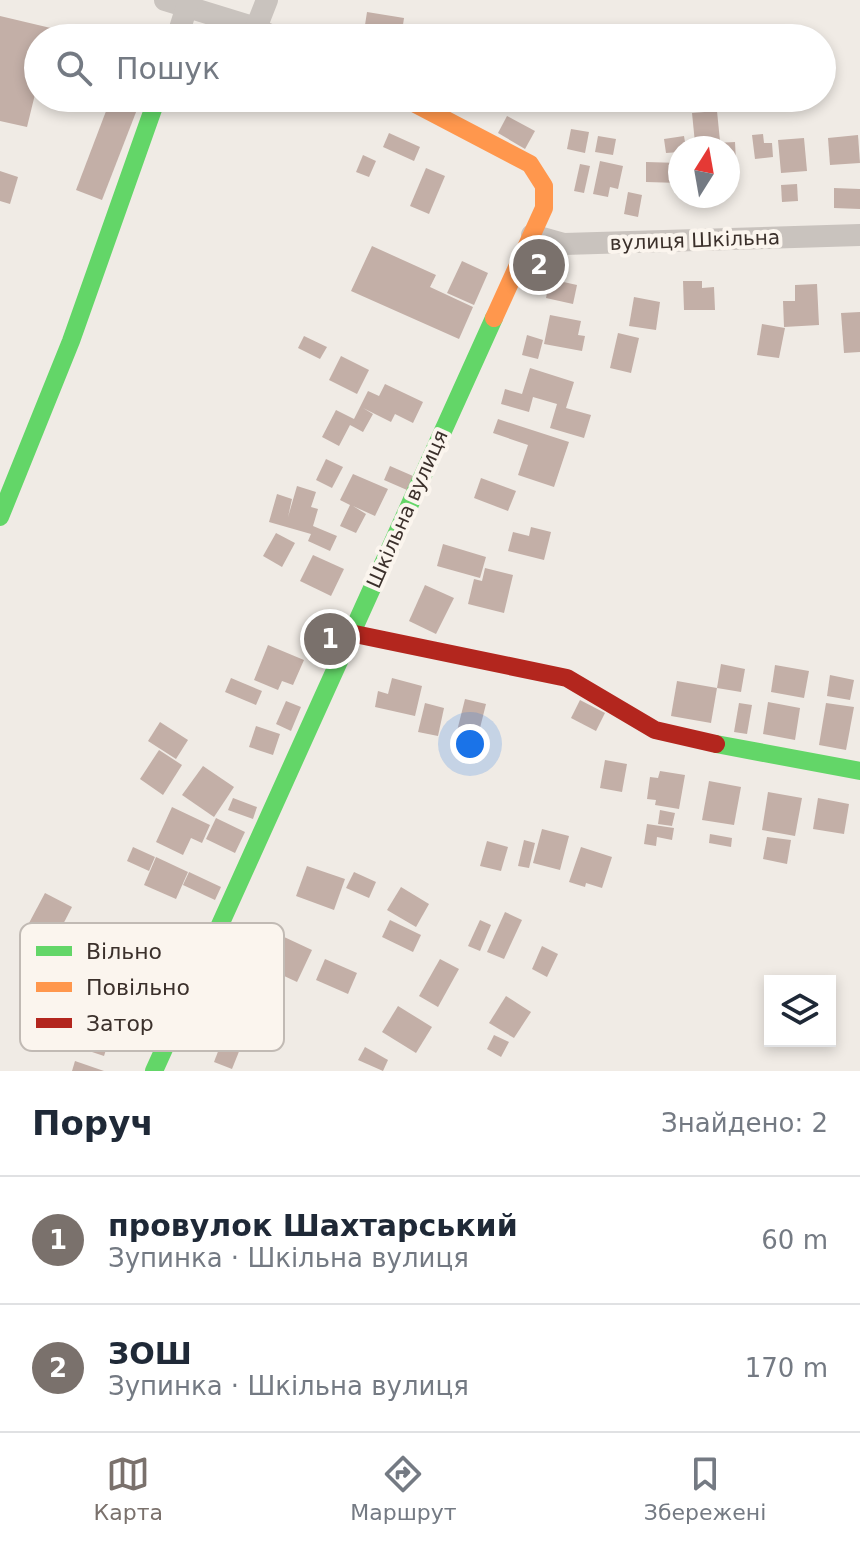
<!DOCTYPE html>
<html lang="uk">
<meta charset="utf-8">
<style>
body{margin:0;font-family:"DejaVu Sans",sans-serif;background:#f6f6f7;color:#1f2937}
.controls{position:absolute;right:24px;bottom:24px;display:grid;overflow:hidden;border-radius:0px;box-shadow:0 4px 12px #0003}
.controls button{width:72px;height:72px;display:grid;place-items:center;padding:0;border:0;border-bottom:2px solid #e0e1e3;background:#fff;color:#1f2937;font:40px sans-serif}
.compass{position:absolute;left:668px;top:136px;width:72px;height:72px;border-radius:50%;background:#fff;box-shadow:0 4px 12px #0003;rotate:11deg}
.you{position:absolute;left:470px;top:744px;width:28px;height:28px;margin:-20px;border:6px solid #fff;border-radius:50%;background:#1a73e8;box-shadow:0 0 0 12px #1a73e833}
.badge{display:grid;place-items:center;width:52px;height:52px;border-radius:50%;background:#7a716c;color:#fff;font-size:26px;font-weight:700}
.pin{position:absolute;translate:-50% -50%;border:4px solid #fff;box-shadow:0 2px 8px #0006}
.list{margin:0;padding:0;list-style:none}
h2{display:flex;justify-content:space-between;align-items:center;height:104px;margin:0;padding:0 32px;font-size:34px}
h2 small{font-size:26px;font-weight:400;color:#747a83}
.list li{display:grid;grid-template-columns:52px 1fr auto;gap:24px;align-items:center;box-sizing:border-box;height:128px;padding:0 32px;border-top:2px solid #e0e1e3}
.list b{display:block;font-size:30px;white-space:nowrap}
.list p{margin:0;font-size:26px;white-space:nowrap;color:#747a83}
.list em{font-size:26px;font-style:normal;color:#747a83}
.icon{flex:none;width:44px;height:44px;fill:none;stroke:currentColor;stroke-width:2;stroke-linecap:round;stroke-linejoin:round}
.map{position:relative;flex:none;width:860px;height:1071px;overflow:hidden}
.search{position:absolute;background:#fff;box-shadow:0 4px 12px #0003;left:24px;right:24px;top:24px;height:88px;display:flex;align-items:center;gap:20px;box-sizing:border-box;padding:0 28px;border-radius:44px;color:#747a83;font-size:30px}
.sheet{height:360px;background:#fff}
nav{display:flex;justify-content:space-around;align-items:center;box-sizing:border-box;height:112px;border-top:2px solid #e0e1e3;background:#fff;font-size:22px;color:#747a83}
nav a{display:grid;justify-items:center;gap:4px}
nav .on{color:#7a716c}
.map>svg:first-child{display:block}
.building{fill:#c3afa7}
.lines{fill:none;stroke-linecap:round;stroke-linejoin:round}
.street{stroke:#c9c3be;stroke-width:22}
.fast{stroke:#63d668;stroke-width:18}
.slow{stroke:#ff974d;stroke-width:18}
.jam{stroke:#b3261e;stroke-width:18}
.labels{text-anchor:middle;stroke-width:8;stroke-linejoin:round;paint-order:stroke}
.street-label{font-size:20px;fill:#3b302b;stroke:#fbf5ee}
.key{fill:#fbf5ee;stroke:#c1bab4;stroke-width:2}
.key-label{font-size:22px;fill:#3b302b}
</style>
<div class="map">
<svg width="860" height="1071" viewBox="0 0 860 1071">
<rect width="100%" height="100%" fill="#f0ebe5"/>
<g class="building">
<polygon points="367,12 404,18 401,38 363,38"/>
<polygon points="0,16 76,34 75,38 38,38 38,82 27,127 0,121"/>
<polygon points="111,98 138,107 102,200 76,190"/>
<polygon points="558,98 586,98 587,105 559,106"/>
<polygon points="750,98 766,98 767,110 751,111"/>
<polygon points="717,111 720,141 695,143 692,113"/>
<polygon points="507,116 535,131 525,149 498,133"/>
<polygon points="571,129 589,132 585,153 567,149"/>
<polygon points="389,133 420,147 414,161 383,147"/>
<polygon points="763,134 764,143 772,143 773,157 755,159 752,135"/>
<polygon points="858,135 860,163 830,165 828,138"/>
<polygon points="598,136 616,139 613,155 595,152"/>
<polygon points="684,136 686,148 680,148 680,152 666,153 664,139"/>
<polygon points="804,138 807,171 781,173 778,140"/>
<polygon points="735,142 737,182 728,182 728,148 695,148 694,144"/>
<polygon points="363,155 376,161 369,177 356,172"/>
<polygon points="600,161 623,166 618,189 610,187 608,197 593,194"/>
<polygon points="646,162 680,163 680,183 646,182"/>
<polygon points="580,164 590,166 584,193 574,191"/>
<polygon points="426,168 445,176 429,214 410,206"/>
<polygon points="0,171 18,177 10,204 0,201"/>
<polygon points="797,184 798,201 782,202 781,185"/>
<polygon points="834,188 860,189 860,209 834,208"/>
<polygon points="628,192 642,195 638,217 624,214"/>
<polygon points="372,246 436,275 430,287 473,307 459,339 351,291"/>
<polygon points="462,261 488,273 474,305 447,293"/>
<polygon points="550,279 577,285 573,304 546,298"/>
<polygon points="683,281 702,281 702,288 714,287 715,310 684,310"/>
<polygon points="817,284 819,325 784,327 783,301 795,301 795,285"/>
<polygon points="634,297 660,302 656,330 629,326"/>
<polygon points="860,312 860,352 844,353 841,313"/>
<polygon points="550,315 581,321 578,335 585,336 582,351 544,344"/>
<polygon points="762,324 785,328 779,358 757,355"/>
<polygon points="618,333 639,338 631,373 610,368"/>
<polygon points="527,335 543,340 538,359 522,355"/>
<polygon points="304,336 327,347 320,359 298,348"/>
<polygon points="341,356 369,370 357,394 329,380"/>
<polygon points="530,368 574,382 566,408 591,415 584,438 550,428 557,404 533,397 529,412 501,404 505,389 522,394"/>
<polygon points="385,384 423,402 413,423 395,414 391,422 363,408 373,414 363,432 350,425 339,446 322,437 336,410 354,419 368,391 379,396"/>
<polygon points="498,419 569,442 554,487 518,475 528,445 493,433"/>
<polygon points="326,459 343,467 332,488 316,480"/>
<polygon points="390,466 413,476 407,490 384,480"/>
<polygon points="353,474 388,489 375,516 353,506 366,514 356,533 340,526 350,505 340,500"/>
<polygon points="481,478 516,491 508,511 474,498"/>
<polygon points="297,486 316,492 311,507 318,509 313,526 337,536 330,551 308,541 311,534 269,522 277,494 292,499 288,517"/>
<polygon points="531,527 551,532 544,560 508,551 513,532 529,536"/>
<polygon points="276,533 295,543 282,567 263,556"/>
<polygon points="443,544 486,557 480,578 437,566"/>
<polygon points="313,555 344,569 331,596 300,581"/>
<polygon points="485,568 513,575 504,613 468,604 474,579 482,581"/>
<polygon points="425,585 454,598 436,634 409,621"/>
<polygon points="268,645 304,660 293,685 282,681 278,690 254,680"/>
<polygon points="721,664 745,669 741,692 717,688"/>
<polygon points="775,665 809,671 804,698 771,692"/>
<polygon points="830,675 854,680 850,700 827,696"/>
<polygon points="231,678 262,691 256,705 225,692"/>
<polygon points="392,678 422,686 415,716 375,707 378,691 388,694"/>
<polygon points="677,681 717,688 711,723 671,716"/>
<polygon points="465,699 486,704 477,740 456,735"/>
<polygon points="580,700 605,713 596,731 571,718"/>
<polygon points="286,701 301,707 291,731 276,724"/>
<polygon points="768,702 800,708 795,740 763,734"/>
<polygon points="425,703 444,708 438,736 418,732"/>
<polygon points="739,703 752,705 747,734 734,732"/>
<polygon points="826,703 854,707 846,750 819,745"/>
<polygon points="160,722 188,740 176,759 148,741"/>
<polygon points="256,726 280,734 273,755 249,747"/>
<polygon points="159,750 182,765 163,795 140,779"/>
<polygon points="605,760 627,764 622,792 600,788"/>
<polygon points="203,766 234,787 214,817 182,795"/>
<polygon points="660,771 685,775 679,809 655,805 656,800 647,799 650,777 658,778"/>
<polygon points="709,781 741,787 734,825 702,820"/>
<polygon points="768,792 802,798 795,836 762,830"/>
<polygon points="233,798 257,807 253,819 228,810"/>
<polygon points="818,798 849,804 844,834 813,829"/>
<polygon points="172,807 210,825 202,843 191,838 183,855 156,842"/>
<polygon points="660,810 675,813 672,826 658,824"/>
<polygon points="216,818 245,832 235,853 206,839"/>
<polygon points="647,824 674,828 672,840 657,837 656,846 644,844"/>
<polygon points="542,829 569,836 560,870 533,863"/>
<polygon points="710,834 732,838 731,847 709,843"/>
<polygon points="767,837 791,840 787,864 763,859"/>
<polygon points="524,840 535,843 529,868 518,866"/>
<polygon points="487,841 508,847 501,871 480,866"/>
<polygon points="133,847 155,857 149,871 127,861"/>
<polygon points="581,847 612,857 602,888 586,883 585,887 569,882"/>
<polygon points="156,857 188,872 176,899 144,885"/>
<polygon points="307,866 345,879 334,910 296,896"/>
<polygon points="189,872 221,887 215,900 183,885"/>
<polygon points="354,872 376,882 369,898 346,888"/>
<polygon points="401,887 429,904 416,927 387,910"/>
<polygon points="45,893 72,907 56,938 29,923"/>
<polygon points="505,912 522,920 504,959 487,952"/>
<polygon points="390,920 421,935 413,952 382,937"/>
<polygon points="480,920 491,925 480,951 468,946"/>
<polygon points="282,936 312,950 297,982 267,968"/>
<polygon points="542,946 558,954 547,977 532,969"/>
<polygon points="325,959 357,973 348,994 316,980"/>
<polygon points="440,959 459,969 438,1007 419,996"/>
<polygon points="506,996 531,1012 514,1038 489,1023"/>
<polygon points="398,1006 432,1027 416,1053 382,1032"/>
<polygon points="86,1019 113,1028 104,1056 68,1044 75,1023 84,1025"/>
<polygon points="494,1035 509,1042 501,1057 487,1049"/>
<polygon points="222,1041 240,1049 232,1069 214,1062"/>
<polygon points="365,1047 388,1060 383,1071 358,1060"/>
<polygon points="75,1061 104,1071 72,1071"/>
</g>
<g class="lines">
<g class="street">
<polyline points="165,0 256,28 276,38"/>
<polyline points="256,28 267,0"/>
<polyline points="177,38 187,6"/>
<polyline points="532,235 564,244 860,235"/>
</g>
<g class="fast">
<polyline points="0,517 71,341 157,98"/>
<polyline points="716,744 860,771"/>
<polyline points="154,1071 494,318"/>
</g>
<polyline class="slow" points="404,98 530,164 544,186 544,208 494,318"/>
<polyline class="jam" points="350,633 567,678 655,730 716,744"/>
</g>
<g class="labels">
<g class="street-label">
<text transform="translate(695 240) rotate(-2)" y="7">вулиця Шкільна</text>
<text transform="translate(407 509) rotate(-66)" y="7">Шкільна вулиця</text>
</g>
</g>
<rect x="20" y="923" width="264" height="128" rx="12" class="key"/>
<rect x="36" y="946" width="36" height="10" fill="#63d668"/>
<rect x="36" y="982" width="36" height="10" fill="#ff974d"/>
<rect x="36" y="1018" width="36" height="10" fill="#b3261e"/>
<g class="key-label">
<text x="86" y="959">Вільно</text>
<text x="86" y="995">Повільно</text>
<text x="86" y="1031">Затор</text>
</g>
</svg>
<div class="controls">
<button><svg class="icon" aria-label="layers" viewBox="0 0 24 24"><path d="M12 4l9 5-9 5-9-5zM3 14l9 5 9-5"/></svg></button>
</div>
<svg class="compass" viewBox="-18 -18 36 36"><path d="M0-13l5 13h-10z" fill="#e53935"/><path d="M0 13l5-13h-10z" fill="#747a83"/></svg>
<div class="you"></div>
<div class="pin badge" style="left:330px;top:639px">1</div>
<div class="pin badge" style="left:539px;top:265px">2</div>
<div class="search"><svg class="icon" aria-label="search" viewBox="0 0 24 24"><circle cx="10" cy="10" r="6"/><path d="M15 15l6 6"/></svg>Пошук</div>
</div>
<section class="sheet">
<h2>Поруч<small>Знайдено: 2</small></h2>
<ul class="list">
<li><span class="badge">1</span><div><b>провулок Шахтарський</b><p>Зупинка · Шкільна вулиця</p></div><em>60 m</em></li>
<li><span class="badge">2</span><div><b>ЗОШ</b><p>Зупинка · Шкільна вулиця</p></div><em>170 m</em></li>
</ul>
</section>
<nav>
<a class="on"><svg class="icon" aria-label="map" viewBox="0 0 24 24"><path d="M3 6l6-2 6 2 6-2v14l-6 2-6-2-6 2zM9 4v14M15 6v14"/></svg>Карта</a>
<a><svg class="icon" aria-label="directions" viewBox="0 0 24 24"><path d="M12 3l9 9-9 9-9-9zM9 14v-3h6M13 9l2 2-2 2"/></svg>Маршрут</a>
<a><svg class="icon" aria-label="saved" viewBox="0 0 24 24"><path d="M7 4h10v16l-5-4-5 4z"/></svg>Збережені</a>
</nav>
